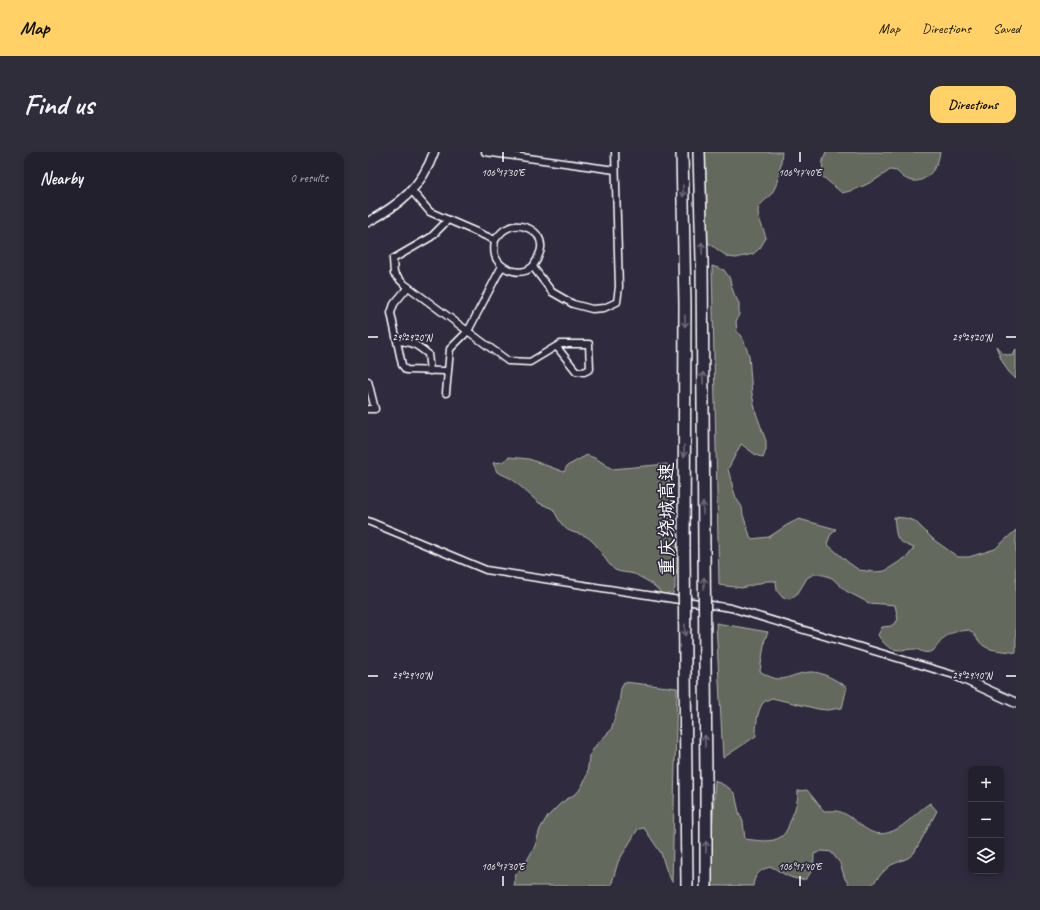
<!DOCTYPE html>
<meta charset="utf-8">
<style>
body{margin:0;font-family:Caveat,"LXGW WenKai TC",sans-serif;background:#2f2d3a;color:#f1f3f6}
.controls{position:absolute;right:12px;bottom:12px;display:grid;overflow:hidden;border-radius:8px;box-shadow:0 2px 6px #0003}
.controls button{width:36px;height:36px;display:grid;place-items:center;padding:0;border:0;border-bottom:1px solid #403e4a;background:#23202e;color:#f1f3f6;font:20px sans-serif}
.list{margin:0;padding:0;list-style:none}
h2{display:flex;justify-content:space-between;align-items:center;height:52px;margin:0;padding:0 16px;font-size:17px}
h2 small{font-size:13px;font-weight:400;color:#a3a3aa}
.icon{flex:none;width:22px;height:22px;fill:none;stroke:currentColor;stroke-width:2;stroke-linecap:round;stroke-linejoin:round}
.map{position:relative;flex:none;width:648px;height:734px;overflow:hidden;border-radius:12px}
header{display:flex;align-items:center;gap:24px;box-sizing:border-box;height:56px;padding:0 20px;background:#ffd166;color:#111}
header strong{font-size:19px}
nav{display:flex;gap:22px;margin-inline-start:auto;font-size:14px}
.intro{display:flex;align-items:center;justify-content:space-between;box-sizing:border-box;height:96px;padding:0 24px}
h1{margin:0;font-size:28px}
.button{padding:10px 18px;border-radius:12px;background:#ffd166;color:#111;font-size:14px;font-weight:700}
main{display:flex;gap:24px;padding:0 24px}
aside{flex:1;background:#23202e;border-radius:12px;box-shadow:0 2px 6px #0003}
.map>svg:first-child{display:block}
.green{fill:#63695c;stroke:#b1b4ae}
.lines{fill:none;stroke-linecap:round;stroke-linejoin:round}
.street-casing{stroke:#fff;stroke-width:9}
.secondary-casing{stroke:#fff;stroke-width:11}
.highway-casing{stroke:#fff;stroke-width:14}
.street{stroke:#2f2a3d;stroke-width:6}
.secondary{stroke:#2f2a3d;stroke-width:8}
.highway{stroke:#2f2a3d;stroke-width:11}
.highway-bridge-casing{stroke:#fff;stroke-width:14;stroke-linecap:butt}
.highway-bridge{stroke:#2f2a3d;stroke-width:11}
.oneway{stroke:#6d6a77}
.ticks{fill:none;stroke:#fff;stroke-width:1.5}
.labels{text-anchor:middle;stroke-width:3.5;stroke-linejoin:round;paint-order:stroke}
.street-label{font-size:19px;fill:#fff;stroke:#2f2a3d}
.ticks-label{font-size:10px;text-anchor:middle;fill:#fff;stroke:#2f2a3d;stroke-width:3.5;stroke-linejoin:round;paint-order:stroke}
</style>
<header>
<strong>Map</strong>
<nav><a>Map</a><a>Directions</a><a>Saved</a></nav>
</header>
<div class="intro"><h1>Find us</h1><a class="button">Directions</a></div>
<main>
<aside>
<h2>Nearby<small>0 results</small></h2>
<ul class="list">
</ul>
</aside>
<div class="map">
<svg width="648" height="734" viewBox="0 0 648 734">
<rect width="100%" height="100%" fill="#2f2a3d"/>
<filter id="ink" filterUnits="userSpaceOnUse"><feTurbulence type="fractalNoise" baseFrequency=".025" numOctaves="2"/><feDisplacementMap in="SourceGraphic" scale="8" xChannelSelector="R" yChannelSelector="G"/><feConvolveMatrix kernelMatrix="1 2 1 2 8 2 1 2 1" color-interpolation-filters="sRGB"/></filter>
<g filter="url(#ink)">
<g class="green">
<path d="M335 0H414C413 12 411 33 403 42 399 48 391 51 390 59 390 67 396 77 398 86L392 96 385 102 368 106 360 105 339 90Z"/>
<path d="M458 0H572C571 5 570 11 567 15 557 32 541 34 529 19L522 18C509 28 490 38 474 41L454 24 455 7Z"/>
<path d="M344 114 356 118 361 125 366 142 371 151V162L368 170 369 179 375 187 381 203 384 242 388 261 398 289V298L395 306 388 303 373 292 360 317 365 336 368 346 374 355 375 363 383 387 401 385 419 373 431 367 468 377 462 384 459 392 481 411 491 418 507 420 517 419 540 404 546 396C525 388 529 385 526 365L537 366 547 369 566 388 590 405H601L627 397 648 378V501C638 498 625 500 616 494 609 489 609 483 601 478 579 480 578 483 565 499 562 500 558 501 555 500 552 499 550 497 546 497 529 498 521 501 510 483L514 475 523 474 530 468 527 453 501 451 478 439 464 426 456 423 446 422 439 426 430 441 422 447 415 446 409 439 408 429H399L374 436 351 433Z"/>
<path d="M628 194 635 202 645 204 648 197V227C637 218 633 208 628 194Z"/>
<path d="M219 303 229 307 244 317 299 312 312 408 307 426V436L304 443 297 449C292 437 285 432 274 426 271 425 268 422 266 422 260 420 253 421 247 418 237 410 233 397 224 389 216 381 211 383 202 379 194 376 189 364 185 357L171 351 144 327 129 320 125 311 134 310 141 305 161 307 196 320 199 314Z"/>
<path d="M348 471 400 480 397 487 392 519C415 535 419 522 442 520 454 519 469 529 479 535L474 556 459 558 450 557 404 546C401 547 397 549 395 551 389 559 388 574 388 584L355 606Z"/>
<polygon points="256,530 309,536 304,730 298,717 293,701 276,676 270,677 250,710 243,734 146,734 148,722 157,712 167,694 172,677 179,665 193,651 210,640 214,634 219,623 221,604 228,593 243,578 251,551 253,536"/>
<path d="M347 628 361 636 367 642 371 660 375 670 377 687C387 688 405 692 414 684 419 680 421 672 423 667 427 657 430 650 430 639L439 638 456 659C463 659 469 658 475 661 493 669 501 689 525 679 539 673 549 659 562 651L569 659 546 701 540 706 523 713 516 719 503 734H482L477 727 472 711 463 700 454 699 446 702C446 712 445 719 438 727 424 729 415 721 404 715 393 716 386 723 385 734H341Z"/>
</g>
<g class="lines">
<defs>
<g id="street">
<polyline points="117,0 247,18"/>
<path d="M44 39 62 60 127 88C126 94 125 102 129 108 136 119 154 124 164 115 166 114 167 110 169 108 170 104 173 100 173 96 175 79 152 68 138 77 134 79 130 84 127 88"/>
<polyline points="80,68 63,85 25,107 26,122 35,131 140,209 162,210 192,192 221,192 222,217 216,220 208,219 189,195"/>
<polyline points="165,115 184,140 205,152 224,157 236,156 249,150 251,135 247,0"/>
<polyline points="40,135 26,152 23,161 34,213 38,218 77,219"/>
<path d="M30 189C45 190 49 193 60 202L62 219"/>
<polyline points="0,229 7,257 0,257"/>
<polyline points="78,241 82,197 100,179 134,114"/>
<polyline points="0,369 118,418 363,456 589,524"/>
</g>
<g id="secondary">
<path d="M0 70C31 53 54 35 66 0"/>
<polyline points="589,524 648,551"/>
</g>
<g id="highway">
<polyline points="314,0 317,152 316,397"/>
<polyline points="331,0 334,108 336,395"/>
<polyline points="338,628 338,734"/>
<polyline points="318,629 319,734"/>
</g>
</defs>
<use href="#street" class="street-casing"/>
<use href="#secondary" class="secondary-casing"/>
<use href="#highway" class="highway-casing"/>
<use href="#street" class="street"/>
<use href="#secondary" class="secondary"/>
<use href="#highway" class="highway"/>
<defs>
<g id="highway-bridge">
<polyline points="336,395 338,628"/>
<polyline points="316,397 318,629"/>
</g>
</defs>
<use href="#highway-bridge" class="highway-bridge-casing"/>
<use href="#highway-bridge" class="highway-bridge"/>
</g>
<defs><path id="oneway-shaft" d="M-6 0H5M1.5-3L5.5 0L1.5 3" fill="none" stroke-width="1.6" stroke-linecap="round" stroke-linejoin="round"/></defs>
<g class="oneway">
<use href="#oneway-shaft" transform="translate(315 39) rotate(89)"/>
<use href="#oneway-shaft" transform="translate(334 96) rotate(-92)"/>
<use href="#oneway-shaft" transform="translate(317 169) rotate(90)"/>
<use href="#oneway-shaft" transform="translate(335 226) rotate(-90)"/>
<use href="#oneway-shaft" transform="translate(316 299) rotate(90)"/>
<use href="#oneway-shaft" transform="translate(335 356) rotate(-90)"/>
<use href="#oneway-shaft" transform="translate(336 431) rotate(-90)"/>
<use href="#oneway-shaft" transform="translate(317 478) rotate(89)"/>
<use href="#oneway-shaft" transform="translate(337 589) rotate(-90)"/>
<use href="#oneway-shaft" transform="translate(338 695) rotate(-90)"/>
</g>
</g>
<path class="ticks" d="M135 0V10M432 0V10M0 185H10M638 185H648M0 524H10M638 524H648M135 724V734M432 724V734"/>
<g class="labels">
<g class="street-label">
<text transform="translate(298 367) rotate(-90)" y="7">重庆绕城高速</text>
</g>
</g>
<g class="ticks-label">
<text x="135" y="24">106°17'30"E</text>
<text x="432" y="24">106°17'40"E</text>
<text x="44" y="189">29°29'20"N</text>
<text x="604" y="189">29°29'20"N</text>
<text x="44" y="527">29°29'10"N</text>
<text x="604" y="527">29°29'10"N</text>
<text x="135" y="718">106°17'30"E</text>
<text x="432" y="718">106°17'40"E</text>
</g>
</svg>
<div class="controls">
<button>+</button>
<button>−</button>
<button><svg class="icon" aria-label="layers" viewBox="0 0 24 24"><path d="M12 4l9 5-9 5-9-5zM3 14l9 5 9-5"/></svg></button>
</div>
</div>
</main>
